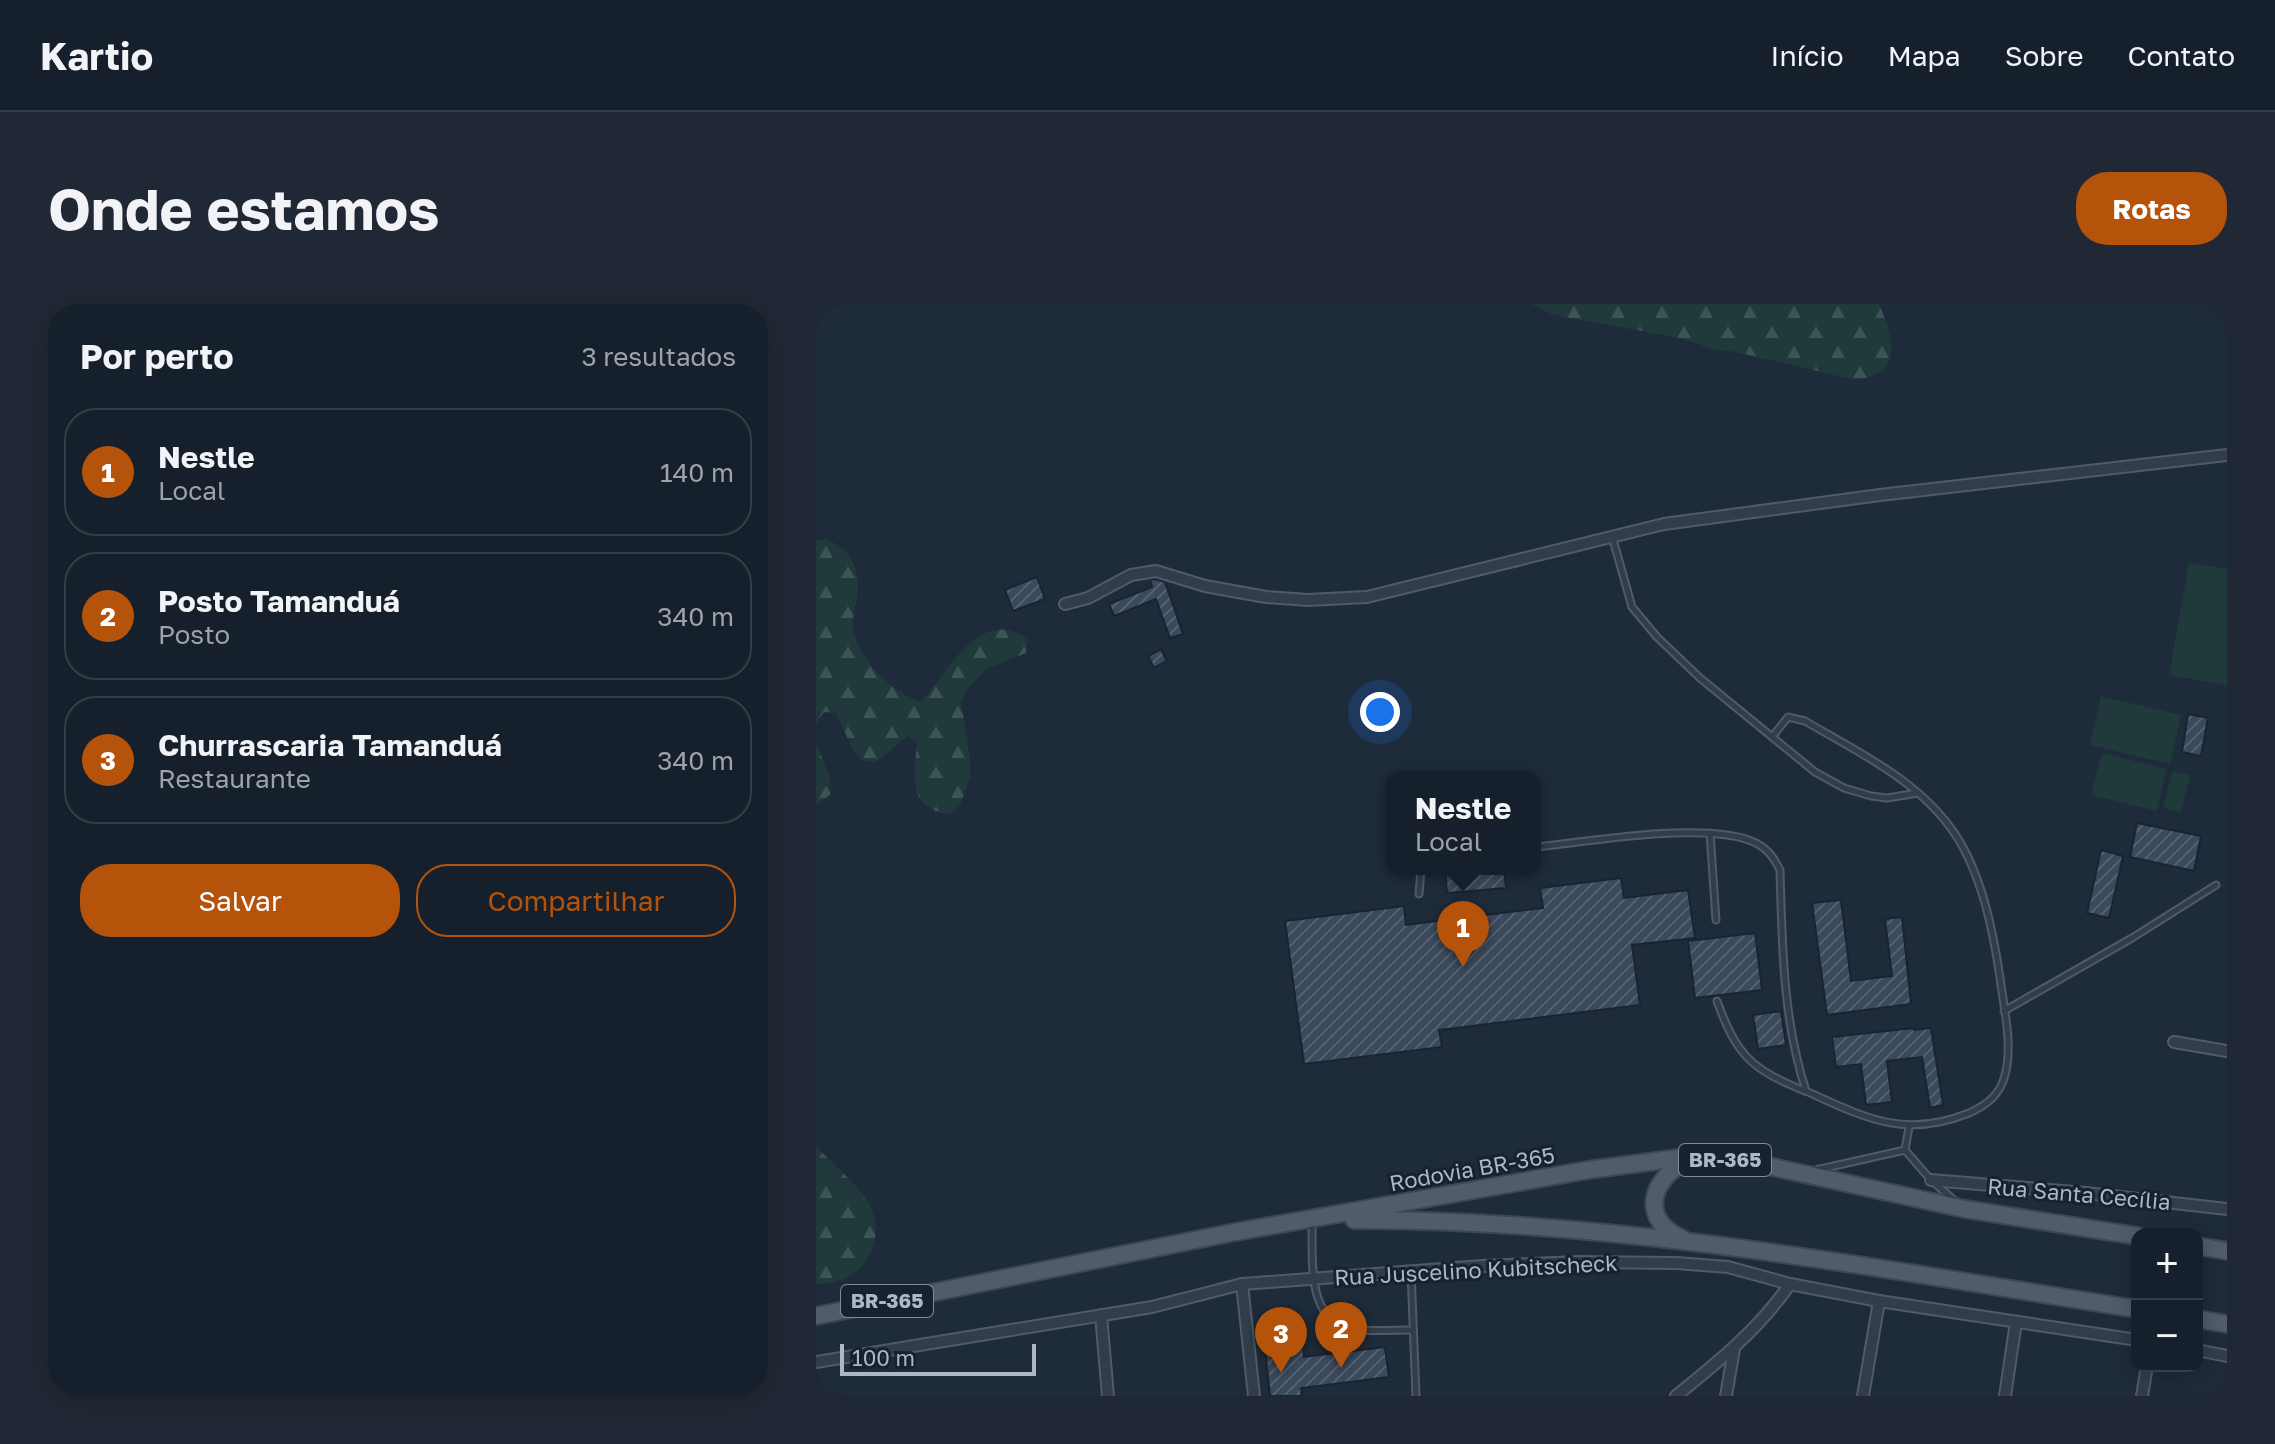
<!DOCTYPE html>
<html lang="pt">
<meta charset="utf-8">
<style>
body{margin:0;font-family:"Golos Text",sans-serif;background:#1f2834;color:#f1f3f6}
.controls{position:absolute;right:24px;bottom:24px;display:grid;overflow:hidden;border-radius:16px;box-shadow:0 4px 20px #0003}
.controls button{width:72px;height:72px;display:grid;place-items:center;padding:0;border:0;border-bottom:2px solid #353e48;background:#16202c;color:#f1f3f6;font:40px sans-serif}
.scale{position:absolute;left:24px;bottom:20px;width:196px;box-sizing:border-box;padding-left:8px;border:4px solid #acb7c7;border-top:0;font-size:22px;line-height:28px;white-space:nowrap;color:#acb7c7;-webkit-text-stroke:6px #18222f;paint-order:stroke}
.you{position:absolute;left:564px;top:408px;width:28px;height:28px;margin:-20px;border:6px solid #fff;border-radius:50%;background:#1a73e8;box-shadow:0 0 0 12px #1a73e833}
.badge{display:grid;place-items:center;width:52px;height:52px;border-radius:50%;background:#b45309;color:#fff;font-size:26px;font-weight:700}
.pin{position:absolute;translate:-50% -66px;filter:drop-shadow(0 2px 4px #0008)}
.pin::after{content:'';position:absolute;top:42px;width:28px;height:24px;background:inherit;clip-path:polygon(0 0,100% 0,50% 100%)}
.popup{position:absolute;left:569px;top:467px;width:156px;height:104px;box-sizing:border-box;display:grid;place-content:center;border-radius:16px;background:#16202c;filter:drop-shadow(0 2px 6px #0005);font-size:26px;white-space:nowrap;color:#9ea3a9}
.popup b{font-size:30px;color:#f1f3f6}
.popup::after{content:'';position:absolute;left:50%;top:100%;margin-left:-16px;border:16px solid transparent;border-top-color:#16202c}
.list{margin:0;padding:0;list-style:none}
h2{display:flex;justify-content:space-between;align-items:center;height:104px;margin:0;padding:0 32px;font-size:34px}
h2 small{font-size:26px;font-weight:400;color:#9ea3a9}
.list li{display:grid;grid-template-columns:52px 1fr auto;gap:24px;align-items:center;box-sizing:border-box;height:128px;margin:0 16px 16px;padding:0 16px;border:2px solid #353e48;border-radius:32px}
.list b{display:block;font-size:30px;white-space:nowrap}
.list p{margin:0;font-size:26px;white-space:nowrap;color:#9ea3a9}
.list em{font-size:26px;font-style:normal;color:#9ea3a9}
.actions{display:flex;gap:16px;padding:24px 32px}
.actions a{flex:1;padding:18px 0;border:2px solid #b45309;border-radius:32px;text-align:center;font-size:28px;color:#b45309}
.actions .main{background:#b45309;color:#fff}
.map{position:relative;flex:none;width:1411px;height:1092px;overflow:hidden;border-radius:32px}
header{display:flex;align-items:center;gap:48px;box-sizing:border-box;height:112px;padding:0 40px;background:#16202c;border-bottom:2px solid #353e48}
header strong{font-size:38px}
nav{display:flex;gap:44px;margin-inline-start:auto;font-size:28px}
.intro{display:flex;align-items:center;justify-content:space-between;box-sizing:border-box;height:192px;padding:0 48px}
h1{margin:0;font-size:56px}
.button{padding:20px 36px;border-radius:32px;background:#b45309;color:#fff;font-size:28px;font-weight:700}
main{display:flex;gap:48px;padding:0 48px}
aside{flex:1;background:#16202c;border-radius:32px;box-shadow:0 4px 20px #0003}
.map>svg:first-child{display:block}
.forest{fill:url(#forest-firs)}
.pitch{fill:#20393b}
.building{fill:url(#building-hatch);stroke:#1a2431;stroke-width:2}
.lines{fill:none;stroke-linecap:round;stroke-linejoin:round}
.lane-casing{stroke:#505a68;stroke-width:9}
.street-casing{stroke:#505a68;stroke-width:14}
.primary-casing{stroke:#3c4654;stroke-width:20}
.lane{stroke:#323d4b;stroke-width:5}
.street{stroke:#323d4b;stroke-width:10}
.primary{stroke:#505c6b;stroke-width:16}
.labels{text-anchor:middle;stroke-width:6;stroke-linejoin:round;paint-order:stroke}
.shield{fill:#18222f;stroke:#808a99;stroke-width:2}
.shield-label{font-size:20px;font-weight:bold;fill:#acb7c7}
.street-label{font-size:22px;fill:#acb7c7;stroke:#18222f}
</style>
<header>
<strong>Kartio</strong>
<nav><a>Início</a><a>Mapa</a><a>Sobre</a><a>Contato</a></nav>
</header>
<div class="intro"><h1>Onde estamos</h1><a class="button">Rotas</a></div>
<main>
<aside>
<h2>Por perto<small>3 resultados</small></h2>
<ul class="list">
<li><span class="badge">1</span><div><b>Nestle</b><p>Local</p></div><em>140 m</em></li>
<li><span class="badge">2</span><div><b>Posto Tamanduá</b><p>Posto</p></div><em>340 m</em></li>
<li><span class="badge">3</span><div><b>Churrascaria Tamanduá</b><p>Restaurante</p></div><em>340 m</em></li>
</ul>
<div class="actions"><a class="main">Salvar</a><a>Compartilhar</a></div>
</aside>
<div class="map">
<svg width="1411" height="1092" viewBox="0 0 1411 1092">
<defs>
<pattern id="forest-firs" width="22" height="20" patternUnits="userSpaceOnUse" patternTransform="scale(2)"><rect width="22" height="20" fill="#20393b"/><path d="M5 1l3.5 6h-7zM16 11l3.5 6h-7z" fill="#3e5356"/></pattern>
<pattern id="building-hatch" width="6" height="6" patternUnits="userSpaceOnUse" patternTransform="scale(2)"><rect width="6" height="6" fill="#3a495b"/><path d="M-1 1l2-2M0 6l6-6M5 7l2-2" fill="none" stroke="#546171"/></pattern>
</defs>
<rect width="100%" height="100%" fill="#1e2b3a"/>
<g class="forest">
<path d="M716 0H1063C1078 34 1088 70 1040 76L915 47 900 46 864 34 748 13 733 9Z"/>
<path d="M8 235C35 243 45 265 41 292 40 302 36 313 37 323 42 355 76 389 105 398 132 368 164 301 211 335L210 349 170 365 151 386 145 398 154 454V474L144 501 135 510C91 506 98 472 101 439L92 432 60 458 47 457 38 448 20 409 8 408 0 420V236Z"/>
<polygon points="0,439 14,474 15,490 0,501"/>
<path d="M0 842C16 860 39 877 52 898 69 927 57 964 25 976 17 979 8 980 0 981Z"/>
</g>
<g class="pitch">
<polygon points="1373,258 1411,265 1411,382 1353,371"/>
<polygon points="1285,392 1365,411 1354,460 1274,441"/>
<polygon points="1286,449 1351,465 1341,507 1275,491"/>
<polygon points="1356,467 1374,471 1365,508 1347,504"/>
</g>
<g class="building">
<polygon points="221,273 229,295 197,307 189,286"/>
<polygon points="339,275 349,278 367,330 354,334 340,295 298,312 293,300 336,283 334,276"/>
<polygon points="345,345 351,357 338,364 332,352"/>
<polygon points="1372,410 1392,414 1385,452 1366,448"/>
<polygon points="1321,519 1385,532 1378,567 1314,553"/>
<polygon points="1285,546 1307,552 1293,614 1271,609"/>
<polygon points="629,565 688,565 690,584 631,589"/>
<polygon points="805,574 808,594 872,586 879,634 816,641 824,701 623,726 626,743 488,760 469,617 588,602 590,621 727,604 724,584"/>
<polygon points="1025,596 1035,677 1076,672 1069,615 1086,613 1095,700 1011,711 996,599"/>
<polygon points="939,629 946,686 879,694 872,637"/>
<polygon points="965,707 970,741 942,745 937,711"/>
<polygon points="1098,724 1098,726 1115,724 1127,801 1114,804 1106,753 1071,757 1076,798 1050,801 1045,760 1020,763 1016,733"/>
<polygon points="486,1020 488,1053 569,1043 573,1073 485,1084 486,1092 454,1092 447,1025"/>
</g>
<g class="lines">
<defs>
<g id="lane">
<polyline points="796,232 816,303 841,333 884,374 999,468 1028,484 1055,492 1071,494 1102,489"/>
<polyline points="894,529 900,616"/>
<path d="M719 543C772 538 894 516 940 539 952 545 958 554 964 566 966 641 967 716 990 787 1049 814 1089 835 1153 809 1171 801 1184 791 1189 771 1197 741 1188 705 1184 674 1177 626 1166 571 1139 530 1103 476 1043 449 989 417L972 413 956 433"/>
<polyline points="603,590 605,565"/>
<path d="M901 697C921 752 935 765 989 787"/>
<polyline points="1188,707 1316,634 1400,581"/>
<polyline points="1093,823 1089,846 1115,876 1139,897"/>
<polyline points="1000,866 1089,846"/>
<path d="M496 918C497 956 489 1021 541 1026 560 1027 579 1026 597 1026"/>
<polyline points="595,968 600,1092"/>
</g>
<g id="street">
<polyline points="249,300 272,294 315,271 340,267 389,282 450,293 492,296 551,293 848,220 1064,191 1411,151"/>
<polyline points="1358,738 1411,747"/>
<polyline points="1115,876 1270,889 1411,905"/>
<polyline points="426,980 438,1092"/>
<polyline points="285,1011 292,1092"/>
<polyline points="1381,1046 1411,1052"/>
<polyline points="0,1058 336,1003 426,980 666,962 763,958 860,959 912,963 974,980 1063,997 1321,1036"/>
<path d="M860 1092C902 1058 943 1025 974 980"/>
<polyline points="910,1092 918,1045"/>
<polyline points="1047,1092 1063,997"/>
<polyline points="1189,1092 1200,1018"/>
<polyline points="1326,1092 1331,1062"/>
</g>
<g id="primary">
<path d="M538 916C801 915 1062 965 1321 1005"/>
<path d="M867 935C824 916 833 877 870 857"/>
<polyline points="1381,942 1411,947"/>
<polyline points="0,1012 419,928 772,866 878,852 943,860 1149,905 1321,932"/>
<polyline points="1381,1015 1411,1020"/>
</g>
</defs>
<use href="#lane" class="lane-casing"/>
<use href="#street" class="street-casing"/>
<use href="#primary" class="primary-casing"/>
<use href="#lane" class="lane"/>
<use href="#street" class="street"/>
<use href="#primary" class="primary"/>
</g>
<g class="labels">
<g class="shield">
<rect x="863" y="840" width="92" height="32" rx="6"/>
<rect x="25" y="981" width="92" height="32" rx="6"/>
</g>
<g class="shield-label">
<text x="909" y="863">BR-365</text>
<text x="71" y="1004">BR-365</text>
</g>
<g class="street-label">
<text transform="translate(656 865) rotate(-10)" y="8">Rodovia BR-365</text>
<text transform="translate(1263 890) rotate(5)" y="8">Rua Santa Cecília</text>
<text transform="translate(660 966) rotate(-3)" y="8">Rua Juscelino Kubitscheck</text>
</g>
</g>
</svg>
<div class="controls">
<button>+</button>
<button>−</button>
</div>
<div class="scale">100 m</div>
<div class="you"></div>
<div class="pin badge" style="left:647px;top:663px">1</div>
<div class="popup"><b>Nestle</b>Local</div>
<div class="pin badge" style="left:525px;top:1064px">2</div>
<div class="pin badge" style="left:465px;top:1069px">3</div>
</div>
</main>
